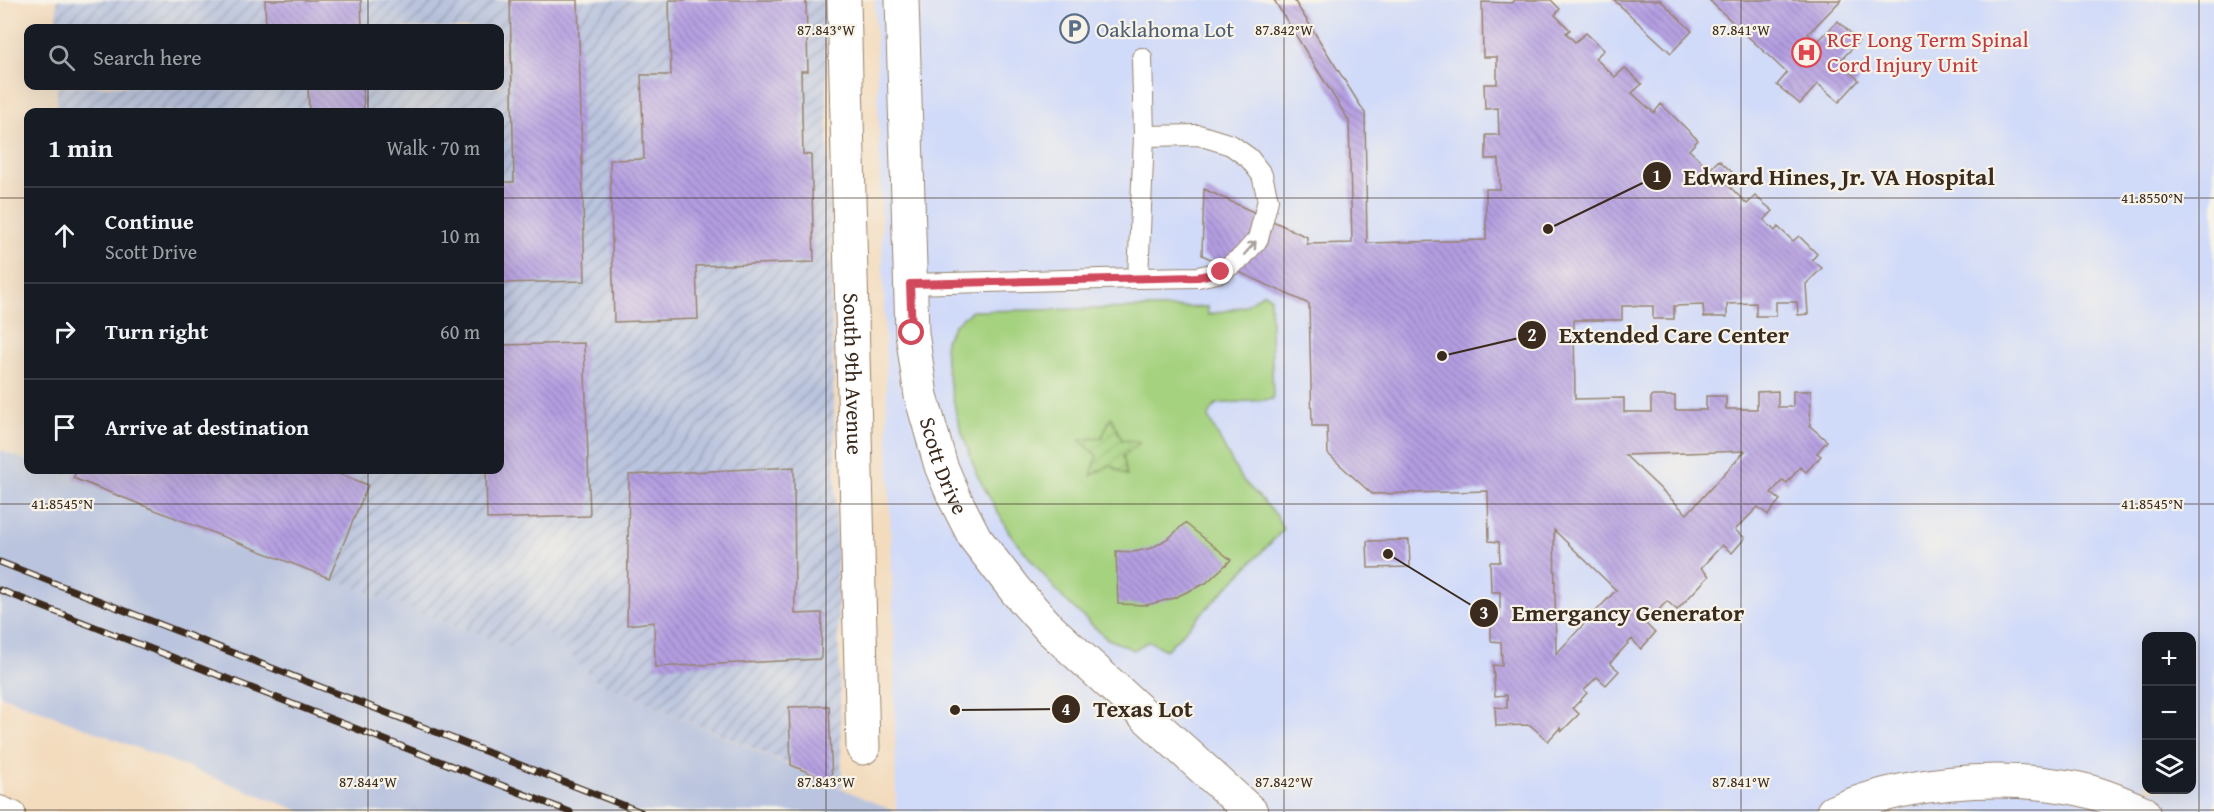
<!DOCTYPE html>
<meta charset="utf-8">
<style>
body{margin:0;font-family:"Gentium Book Plus",serif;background:#242831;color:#f1f3f6}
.controls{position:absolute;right:18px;bottom:18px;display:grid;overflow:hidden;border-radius:12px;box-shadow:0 6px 24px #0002}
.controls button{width:54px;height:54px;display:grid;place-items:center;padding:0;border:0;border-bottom:2px solid #363941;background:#171b24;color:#f1f3f6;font:30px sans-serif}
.stop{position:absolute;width:18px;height:18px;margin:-14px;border:4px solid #d1495b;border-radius:50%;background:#fff}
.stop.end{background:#d1495b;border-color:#fff;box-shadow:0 2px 6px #0008}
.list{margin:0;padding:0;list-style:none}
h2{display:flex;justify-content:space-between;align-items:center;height:78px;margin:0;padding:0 24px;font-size:26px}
h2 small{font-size:20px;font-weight:400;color:#9ea1a6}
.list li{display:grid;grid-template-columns:39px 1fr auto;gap:18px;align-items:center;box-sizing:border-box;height:96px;padding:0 24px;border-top:2px solid #363941}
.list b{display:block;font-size:22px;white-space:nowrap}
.list p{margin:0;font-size:20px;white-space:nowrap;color:#9ea1a6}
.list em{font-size:20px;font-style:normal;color:#9ea1a6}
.icon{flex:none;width:33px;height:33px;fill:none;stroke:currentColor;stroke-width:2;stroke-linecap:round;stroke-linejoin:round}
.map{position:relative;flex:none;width:2214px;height:812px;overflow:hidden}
.search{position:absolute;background:#171b24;box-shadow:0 6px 24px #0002;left:24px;top:24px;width:480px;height:66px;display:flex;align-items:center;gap:15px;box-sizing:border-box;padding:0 21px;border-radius:12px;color:#9ea1a6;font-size:22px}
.panel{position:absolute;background:#171b24;box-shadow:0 6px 24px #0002;left:24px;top:108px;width:480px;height:366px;border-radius:12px}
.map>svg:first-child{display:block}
.built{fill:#d0daf9;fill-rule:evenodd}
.industrial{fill:url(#industrial-furrows)}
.railway{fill:#bac4de}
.park{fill:#a5d27f;stroke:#707e4e;stroke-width:1.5}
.garden{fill:url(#garden-furrows);stroke:#707e4e;stroke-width:1.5}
.building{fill:url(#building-back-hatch);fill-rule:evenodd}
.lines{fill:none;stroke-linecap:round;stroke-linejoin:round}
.service-casing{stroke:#97836e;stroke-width:22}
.minor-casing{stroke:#97836e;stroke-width:35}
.service{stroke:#fff;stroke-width:20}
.minor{stroke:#fff;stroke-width:33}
.rail-casing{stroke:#3b2a1e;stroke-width:7}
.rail{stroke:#f7f3e8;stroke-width:4.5;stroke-dasharray:14;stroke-linecap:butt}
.oneway{stroke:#a79f9a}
.route{stroke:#d1495b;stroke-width:8}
.ticks{fill:none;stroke:#3b2a1e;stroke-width:1.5;stroke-opacity:0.45}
.labels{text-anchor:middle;stroke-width:4.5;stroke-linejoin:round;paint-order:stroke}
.service-label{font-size:22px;fill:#4e5e75;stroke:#f7f3e8;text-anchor:start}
.health-label{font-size:22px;fill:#be3a42;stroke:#f7f3e8;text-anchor:start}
.street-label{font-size:22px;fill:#3b2a1e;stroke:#f7f3e8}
.ticks-label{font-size:15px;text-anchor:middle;fill:#3b2a1e;stroke:#f7f3e8;stroke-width:4.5;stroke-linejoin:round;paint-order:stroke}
.leader{fill:none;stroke:#3b2a1e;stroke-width:2}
.callout-dot{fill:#3b2a1e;stroke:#f7f3e8;stroke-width:2}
.mark-label{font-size:18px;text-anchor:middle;font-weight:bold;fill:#fff}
.callout-label{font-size:24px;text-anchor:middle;font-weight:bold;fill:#3b2a1e;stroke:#f7f3e8;stroke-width:4.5;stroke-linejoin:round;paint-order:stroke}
</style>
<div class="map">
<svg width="2214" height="812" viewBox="0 0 2214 812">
<defs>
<pattern id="industrial-furrows" width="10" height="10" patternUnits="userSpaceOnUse" patternTransform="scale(1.5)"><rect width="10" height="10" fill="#bac4de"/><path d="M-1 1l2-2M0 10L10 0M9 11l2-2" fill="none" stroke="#989fb3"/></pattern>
<pattern id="garden-furrows" width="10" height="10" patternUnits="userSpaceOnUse" patternTransform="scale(1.5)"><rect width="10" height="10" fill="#a5d27f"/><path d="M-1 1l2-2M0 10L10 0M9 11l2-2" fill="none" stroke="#8fb46d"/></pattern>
<pattern id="building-back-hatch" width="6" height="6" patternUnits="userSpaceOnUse" patternTransform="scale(1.5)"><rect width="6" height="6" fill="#b49ee2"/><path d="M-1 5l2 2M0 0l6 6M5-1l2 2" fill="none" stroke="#9481b7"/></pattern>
</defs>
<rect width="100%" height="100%" fill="#f7f3e8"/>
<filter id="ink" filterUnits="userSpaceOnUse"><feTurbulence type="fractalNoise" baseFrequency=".0167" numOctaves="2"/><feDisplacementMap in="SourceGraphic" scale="12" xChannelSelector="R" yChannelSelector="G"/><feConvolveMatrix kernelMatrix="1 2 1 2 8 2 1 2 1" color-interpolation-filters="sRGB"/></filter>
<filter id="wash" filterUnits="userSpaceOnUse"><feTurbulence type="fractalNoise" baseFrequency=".008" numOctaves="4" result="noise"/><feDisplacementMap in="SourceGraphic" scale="24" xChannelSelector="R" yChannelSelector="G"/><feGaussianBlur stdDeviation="1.35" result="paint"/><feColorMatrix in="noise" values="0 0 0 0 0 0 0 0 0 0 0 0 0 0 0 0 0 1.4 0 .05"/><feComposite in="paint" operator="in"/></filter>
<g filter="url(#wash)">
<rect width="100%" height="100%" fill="#f3dcbe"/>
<path class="built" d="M875 0H2214V812H896L894 643ZM2146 636H2192V790H2146Z"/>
<polygon class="industrial" points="57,0 825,0 842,787 594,680 540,626 511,648 58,473 58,470 500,470 500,112 57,112 57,86 500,86 500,28 57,28"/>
<polygon class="railway" points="0,450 28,461 28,470 50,470 511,648 540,625 594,680 896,812 303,812 0,695"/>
<polygon class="park" points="1264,293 1270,297 1273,399 1216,404 1208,417 1240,477 1277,516 1283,530 1166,650 1149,641 1134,650 1106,638 1061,596 1010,534 977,475 957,418 946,364 945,341 955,324 972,311 1207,307 1208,315 1245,306"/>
<polygon class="garden" points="1111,417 1122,440 1140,442 1123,456 1127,476 1110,465 1091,476 1097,456 1080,440 1102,437"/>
<g id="blocks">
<g class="building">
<polygon points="265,0 361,0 362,28 266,28"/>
<polygon points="510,0 578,0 585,281 500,283 500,182 514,182"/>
<polygon points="669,0 806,0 808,71 801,71 803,154 811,155 814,262 696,266 698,319 614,322 610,160 644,159 641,75 671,75"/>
<path d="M1274 0H1294L1365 113 1367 243 1486 240V189H1500L1499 159H1486V135H1499L1498 108 1485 109 1484 84H1497V57H1483L1482 2 1512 3 1515 0H1551L1560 9 1555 15 1570 30 1566 33 1575 42 1586 33 1604 50 1595 58 1615 77 1625 68 1642 84 1632 93 1654 113 1661 104 1698 140 1689 150 1710 169 1719 160 1736 176 1727 184 1747 204 1755 196 1773 211 1764 220 1775 231 1778 227 1793 241 1799 236 1817 254 1812 260 1822 268 1806 284 1808 314 1798 315 1797 302H1776V316H1756V303L1727 304V317H1704L1703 305 1674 306V319H1653V306H1622V320H1574L1575 399 1624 398V412H1651V396H1675V410H1706V396H1726V409H1757V392L1778 391V407H1793V391H1811L1810 426 1827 441 1817 453 1821 456 1806 472 1800 467 1787 483 1783 480 1771 493 1780 500 1768 515 1758 507 1735 530 1745 538 1732 553 1722 545 1701 568 1709 576 1677 610 1667 601 1646 624 1655 633 1641 649 1632 639 1610 663 1619 671 1606 685 1597 677 1584 690 1587 693 1573 708 1579 714 1562 731 1560 728 1548 741 1530 725 1496 726 1495 707 1507 708V695L1495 696 1493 665 1502 666 1501 642 1491 641V614H1500V592H1491L1490 562H1500L1499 542 1489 541 1488 491 1372 494 1328 454 1327 426H1312L1309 304 1202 255 1204 189 1307 237V244L1352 243 1349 121ZM1745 451 1687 514 1625 455ZM1554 530 1616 590 1556 654Z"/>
<polygon points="1614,0 1660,0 1692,31 1671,53"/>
<polygon points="1709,0 1841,0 1808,34 1817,42 1838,21 1859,41 1839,62 1859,80 1839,102 1818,84 1800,104 1777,85 1787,73"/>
<polygon points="308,86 363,86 364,112 309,112"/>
<polygon points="584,343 590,516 487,519 486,470 500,470 500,345"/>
<polygon points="794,467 795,614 822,613 821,659 655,667 654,622 627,625 629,475"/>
<polygon points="77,470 329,470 368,485 329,578 73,478"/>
<polygon points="1185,523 1231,560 1206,583 1174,598 1147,605 1118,604 1116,551 1133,552 1152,548 1170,537"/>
<polygon points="1409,540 1410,567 1368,568 1367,541"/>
<polygon points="829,706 832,783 791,765 789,707"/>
</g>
</g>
</g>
<g filter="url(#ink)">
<use href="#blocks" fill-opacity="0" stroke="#97836e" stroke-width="1.5"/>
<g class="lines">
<defs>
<g id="service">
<polyline points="1138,278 1198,277 1221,272 1242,257 1258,239 1268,200 1262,175 1249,158 1231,145 1199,135 1144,136"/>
<polyline points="910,284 1138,278 1144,136 1142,58"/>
<polyline points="0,806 15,812"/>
</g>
<g id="minor">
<path id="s1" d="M844 0 863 748"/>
<path id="s2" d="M902 0 912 333 921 396 941 466 954 497 975 538 1016 591 1051 630 1251 812"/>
<path d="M1833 812C1903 782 1994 774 2069 787 2095 791 2120 802 2143 812"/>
</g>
</defs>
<use href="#service" class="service-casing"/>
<use href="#minor" class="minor-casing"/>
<use href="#service" class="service"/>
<use href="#minor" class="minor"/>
<defs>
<g id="rail">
<polyline points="0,562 641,812"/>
<polyline points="0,590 570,812"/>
</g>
</defs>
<use href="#rail" class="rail-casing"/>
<use href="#rail" class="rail"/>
</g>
<defs><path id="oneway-shaft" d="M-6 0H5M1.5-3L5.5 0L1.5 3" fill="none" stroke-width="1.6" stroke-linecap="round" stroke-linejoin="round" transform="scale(1.5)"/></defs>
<use class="oneway" href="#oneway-shaft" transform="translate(1250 248) rotate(-49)"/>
</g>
<g class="lines" filter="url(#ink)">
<polyline class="route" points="912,333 910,284 1198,277 1221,272"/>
</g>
<path class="ticks" d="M368 0V28M826 0V812M1284 0V812M1741 0V812M2199 0V812M368 86V112M0 198H28M500 198H2214M368 470V812M0 504H2214M0 810H2214"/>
<defs>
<symbol id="parking-ring" viewBox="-11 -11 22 22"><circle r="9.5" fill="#f7f3e8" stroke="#5c6f8a" stroke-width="1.5"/><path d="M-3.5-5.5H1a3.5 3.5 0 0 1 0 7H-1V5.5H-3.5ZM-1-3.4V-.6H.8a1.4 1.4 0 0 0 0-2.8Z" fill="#5c6f8a"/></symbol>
<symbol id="hospital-ring" viewBox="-11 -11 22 22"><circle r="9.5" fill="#f7f3e8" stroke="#e0444e" stroke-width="1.5"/><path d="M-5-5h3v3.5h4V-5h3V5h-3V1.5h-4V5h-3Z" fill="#e0444e"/></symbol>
</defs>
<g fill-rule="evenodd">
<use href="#parking-ring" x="1058" y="12" width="33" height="33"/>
<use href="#hospital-ring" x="1790" y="36" width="33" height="33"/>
</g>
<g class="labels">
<g class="service-label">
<text x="1096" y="37">Oaklahoma Lot</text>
</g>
<g class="health-label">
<text x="1827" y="47">RCF Long Term Spinal<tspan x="1827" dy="25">Cord Injury Unit</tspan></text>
</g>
<g class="street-label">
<text dy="8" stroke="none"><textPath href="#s1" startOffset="374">South 9th Avenue</textPath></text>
<text dy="8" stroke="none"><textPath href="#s2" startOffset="470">Scott Drive</textPath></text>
</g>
</g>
<g class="ticks-label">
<text x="826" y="35">87.843°W</text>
<text x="1284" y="35">87.842°W</text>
<text x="1741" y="35">87.841°W</text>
<text x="2152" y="203">41.8550°N</text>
<text x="62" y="509">41.8545°N</text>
<text x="2152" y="509">41.8545°N</text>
<text x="368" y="787">87.844°W</text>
<text x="826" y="787">87.843°W</text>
<text x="1284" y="787">87.842°W</text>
<text x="1741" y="787">87.841°W</text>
</g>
<path class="leader" d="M1548 229L1657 176M1442 356L1532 335M1388 554L1484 613M955 710L1066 709"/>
<g class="callout-dot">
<circle cx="1548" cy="229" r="6"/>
<circle cx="1442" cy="356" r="6"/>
<circle cx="1388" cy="554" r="6"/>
<circle cx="955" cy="710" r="6"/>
<circle cx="1657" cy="176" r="15"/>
<circle cx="1532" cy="335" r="15"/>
<circle cx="1484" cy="613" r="15"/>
<circle cx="1066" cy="709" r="15"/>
</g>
<g class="mark-label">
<text x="1657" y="182">1</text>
<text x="1532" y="341">2</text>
<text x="1484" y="619">3</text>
<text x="1066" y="715">4</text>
</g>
<g class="callout-label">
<text x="1839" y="185">Edward Hines, Jr. VA Hospital</text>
<text x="1674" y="343">Extended Care Center</text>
<text x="1628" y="621">Emergancy Generator</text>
<text x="1143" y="717">Texas Lot</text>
</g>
</svg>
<div class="controls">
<button>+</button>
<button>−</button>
<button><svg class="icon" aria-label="layers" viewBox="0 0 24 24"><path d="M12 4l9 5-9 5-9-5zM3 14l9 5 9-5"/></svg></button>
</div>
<div class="stop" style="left:912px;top:333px"></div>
<div class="stop end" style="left:1221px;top:272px"></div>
<div class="search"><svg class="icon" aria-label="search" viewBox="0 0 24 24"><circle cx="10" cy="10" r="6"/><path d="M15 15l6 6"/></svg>Search here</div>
<section class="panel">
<h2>1 min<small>Walk · 70 m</small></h2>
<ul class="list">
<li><svg class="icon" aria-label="ahead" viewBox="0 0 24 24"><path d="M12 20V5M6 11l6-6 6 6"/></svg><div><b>Continue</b><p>Scott Drive</p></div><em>10 m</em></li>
<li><svg class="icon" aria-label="right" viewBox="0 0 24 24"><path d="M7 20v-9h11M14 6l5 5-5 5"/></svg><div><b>Turn right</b></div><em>60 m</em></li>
<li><svg class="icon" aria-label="arrive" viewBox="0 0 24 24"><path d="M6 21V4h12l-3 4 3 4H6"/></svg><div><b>Arrive at destination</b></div></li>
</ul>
</section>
</div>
